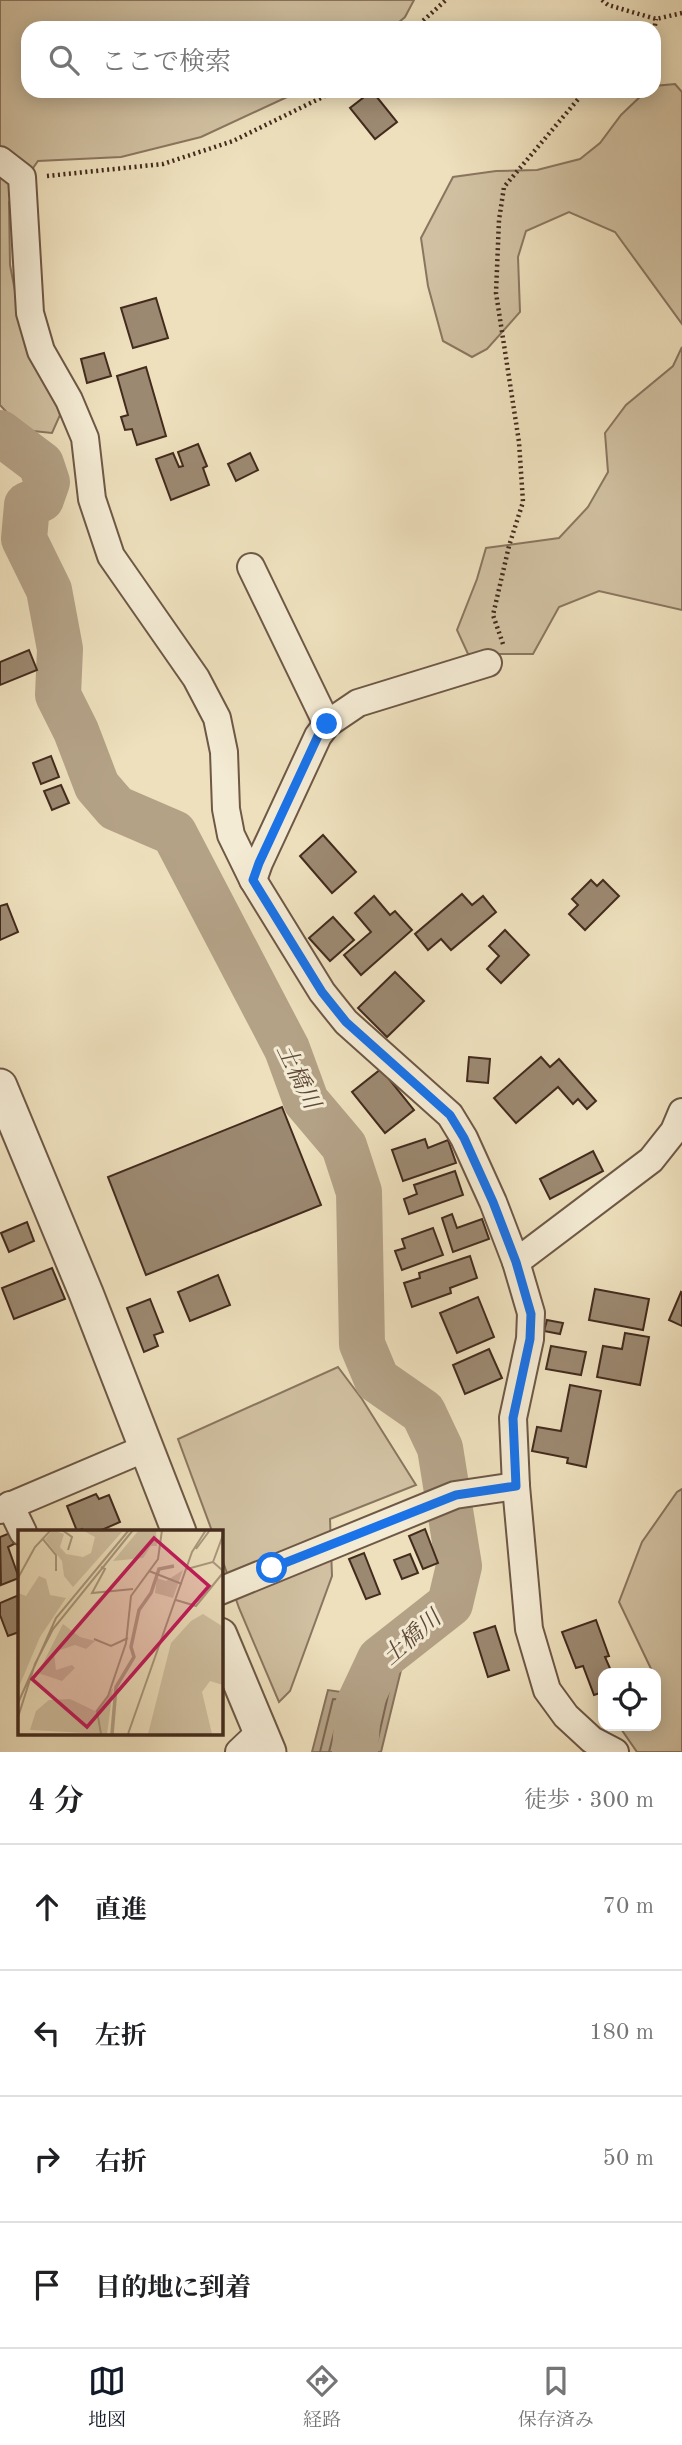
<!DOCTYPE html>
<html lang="ja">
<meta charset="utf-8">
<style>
body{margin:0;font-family:"Old Standard TT","Noto Serif JP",serif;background:#f6f6f6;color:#202124}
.controls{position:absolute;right:21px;bottom:21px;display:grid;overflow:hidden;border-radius:14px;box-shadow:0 4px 18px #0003}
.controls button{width:63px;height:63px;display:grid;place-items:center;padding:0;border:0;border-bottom:2px solid #e0e0e0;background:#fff;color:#202124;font:35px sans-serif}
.stop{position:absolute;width:21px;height:21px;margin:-16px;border:5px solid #1a73e8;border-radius:50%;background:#fff}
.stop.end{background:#1a73e8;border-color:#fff;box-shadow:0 2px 7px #0008}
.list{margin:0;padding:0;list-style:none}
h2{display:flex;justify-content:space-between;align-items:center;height:91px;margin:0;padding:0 28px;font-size:30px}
h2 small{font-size:23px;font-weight:400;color:#757577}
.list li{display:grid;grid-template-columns:46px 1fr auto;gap:21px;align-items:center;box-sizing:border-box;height:126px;padding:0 28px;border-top:2px solid #e0e0e0}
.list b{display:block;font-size:26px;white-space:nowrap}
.list em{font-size:23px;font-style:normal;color:#757577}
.icon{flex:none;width:38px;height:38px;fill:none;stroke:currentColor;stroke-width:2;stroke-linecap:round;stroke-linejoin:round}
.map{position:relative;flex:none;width:682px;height:1752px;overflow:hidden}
.search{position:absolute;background:#fff;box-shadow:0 4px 18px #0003;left:21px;right:21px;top:21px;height:77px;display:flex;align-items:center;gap:18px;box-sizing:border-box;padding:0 24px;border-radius:21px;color:#757577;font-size:26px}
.sheet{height:595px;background:#fff}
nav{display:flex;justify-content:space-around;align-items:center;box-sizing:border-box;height:98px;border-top:2px solid #e0e0e0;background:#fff;font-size:19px;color:#757577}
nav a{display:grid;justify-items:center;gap:4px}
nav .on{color:#111827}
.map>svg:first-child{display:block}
.green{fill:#d1c1a2;stroke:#8a7660;stroke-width:2}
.water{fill:#b4a287;stroke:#87725d;stroke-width:2}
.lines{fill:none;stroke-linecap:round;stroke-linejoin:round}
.shore{stroke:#7c6652;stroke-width:2}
.river{stroke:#b4a287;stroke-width:46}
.building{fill:#9c8971;stroke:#432b1e;stroke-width:2}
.minor-casing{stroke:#6e5846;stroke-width:30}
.tertiary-casing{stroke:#6e5846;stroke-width:37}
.path{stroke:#432b1e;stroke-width:4.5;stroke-dasharray:2 3.5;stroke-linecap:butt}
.minor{stroke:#f4ebd4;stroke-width:26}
.tertiary{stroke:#f4ebd4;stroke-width:33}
.route{stroke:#1a73e8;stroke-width:9}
.labels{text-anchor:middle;stroke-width:6;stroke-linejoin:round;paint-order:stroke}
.water-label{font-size:23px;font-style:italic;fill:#5f4938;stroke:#f4ebd4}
.inset-river{fill:none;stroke:#b4a287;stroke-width:3.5}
.inset-road{fill:none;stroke:#aa987d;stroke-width:2}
.view{fill:#c2185b;fill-opacity:0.15;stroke:#c2185b;stroke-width:3.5}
.inset-edge{fill:none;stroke:#432b1e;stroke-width:3.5}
</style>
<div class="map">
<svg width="682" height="1752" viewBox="0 0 682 1752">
<rect width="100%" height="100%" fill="#eee0bd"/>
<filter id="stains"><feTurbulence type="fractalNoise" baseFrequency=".00286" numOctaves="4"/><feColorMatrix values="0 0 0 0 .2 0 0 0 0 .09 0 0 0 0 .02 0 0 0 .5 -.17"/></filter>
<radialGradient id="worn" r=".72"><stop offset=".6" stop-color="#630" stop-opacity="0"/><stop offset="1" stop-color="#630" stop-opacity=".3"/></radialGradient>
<g class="green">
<polygon points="0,0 414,0 405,17 392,28 28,28 28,91 300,91 201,137 121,157 38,161 9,202 10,265 23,333 51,390 60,415 52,433 23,430 0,405"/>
<polygon points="675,84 682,92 682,324 615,232 569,212 526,231 518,257 520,312 487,349 472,357 443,341 428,286 421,238 453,177 496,171 537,170 580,159 600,143 621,115 646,91 654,91 654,86"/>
<polygon points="682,347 682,610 599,591 559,607 533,654 468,654 457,630 477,579 486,548 559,538 588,507 608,472 605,433 626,405 673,366"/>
<polygon points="338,1367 362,1399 416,1485 330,1519 332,1576 290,1691 279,1702 239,1608 221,1556 220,1532 212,1531 178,1439"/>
<polygon points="682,1489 682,1752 637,1752 619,1726 656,1726 656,1673 653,1673 619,1602 642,1542 677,1492"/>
</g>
<polygon class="water" points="391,1643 399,1644 405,1654 381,1752 312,1752 328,1690 355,1694 371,1650"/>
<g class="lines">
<g class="shore">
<polyline points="320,1752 333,1699 354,1701 360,1699 377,1656 393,1650 397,1656 375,1752"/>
<path d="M329 1752 340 1709C363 1705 364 1715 375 1687L378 1686 381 1690 366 1752"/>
<polyline points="340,1752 347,1721 358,1720 361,1723 355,1752"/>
</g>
<polyline class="river" points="0,433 41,464 47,482 41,499 27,505 24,539 49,590 60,649 58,695 76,731 97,786 116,808 174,833 287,1049 306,1101 344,1146 359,1192 362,1344 377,1380 423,1412 440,1448 459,1566 450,1604 380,1659 358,1706 355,1752"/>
</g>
<g class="building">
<polygon points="372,91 397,122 375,139 350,108"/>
<polygon points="156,298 168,338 133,348 121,308"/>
<polygon points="104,353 111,376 87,383 81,359"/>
<polygon points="146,367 166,436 137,445 132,429 125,430 121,417 128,415 117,376"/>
<polygon points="198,444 207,466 203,468 209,485 171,500 156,459 173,453 179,467 183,466 178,452"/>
<polygon points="250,453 258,470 236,481 228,464"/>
<polygon points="29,650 37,670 0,685 0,662"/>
<polygon points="51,756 59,777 41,784 33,763"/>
<polygon points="61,785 69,803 52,810 44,791"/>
<polygon points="323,835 356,872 332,893 300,856"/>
<polygon points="591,880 597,886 603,880 619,896 585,930 569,914 578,905 572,899"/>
<polygon points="462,894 472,905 483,896 496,912 451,950 441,939 428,950 415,934"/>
<polygon points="374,896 390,915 395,911 412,930 361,975 344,955 371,932 355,913"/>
<polygon points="7,904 18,932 0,940 0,906"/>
<polygon points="333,917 354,940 330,961 309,938"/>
<polygon points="505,930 529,955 501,983 487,969 499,956 489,946"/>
<polygon points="395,972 424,1001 387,1037 358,1008"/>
<polygon points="469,1057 490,1059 488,1083 467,1081"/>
<polygon points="541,1057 550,1067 559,1059 596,1101 587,1109 578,1099 573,1104 558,1087 516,1123 494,1098"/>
<polygon points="381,1069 414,1110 385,1133 352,1092"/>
<polygon points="282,1107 321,1205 146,1275 108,1177"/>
<polygon points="425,1139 428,1148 448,1140 456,1163 403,1181 392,1150"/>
<polygon points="593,1151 603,1171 550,1199 540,1179"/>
<polygon points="455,1171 463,1195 409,1214 404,1199 417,1194 414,1185"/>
<polygon points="452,1214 457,1228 482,1219 489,1239 453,1252 442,1218"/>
<polygon points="27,1222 34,1241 9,1252 1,1233"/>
<polygon points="433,1228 443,1255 402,1270 395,1251 405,1248 402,1239"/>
<polygon points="470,1256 477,1278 450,1288 451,1293 412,1307 404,1283 420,1278 419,1273"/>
<polygon points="52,1268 65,1299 14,1319 2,1288"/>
<polygon points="218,1275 230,1305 190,1321 178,1292"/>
<polygon points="595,1289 649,1299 643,1330 589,1320"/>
<polygon points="681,1292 682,1293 682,1326 669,1320"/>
<polygon points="478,1297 494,1337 457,1353 440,1313"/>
<polygon points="150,1299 163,1332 154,1335 158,1346 144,1352 127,1308"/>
<polygon points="547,1320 563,1323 560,1334 544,1331"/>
<polygon points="625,1333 649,1337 640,1385 597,1377 603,1346 622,1349"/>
<polygon points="551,1346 586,1352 581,1375 546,1369"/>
<polygon points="489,1349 502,1378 465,1394 453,1365"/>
<polygon points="570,1385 601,1391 586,1467 567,1463 568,1458 532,1451 537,1427 561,1431"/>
<polygon points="96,1494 99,1499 109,1495 120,1522 97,1532 83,1532 82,1529 77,1531 67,1506"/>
<polygon points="425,1529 438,1563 423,1569 409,1536"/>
<polygon points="10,1533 14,1544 8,1547 19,1578 1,1585 0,1537"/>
<polygon points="364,1553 380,1594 366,1599 349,1559"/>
<polygon points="410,1554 418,1573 402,1579 394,1560"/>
<polygon points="19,1595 19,1632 8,1636 0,1615 0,1603"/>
<polygon points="596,1620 609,1656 605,1657 612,1673 603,1673 603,1692 594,1695 583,1666 576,1668 562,1632"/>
<polygon points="495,1626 509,1670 488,1677 474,1633"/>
</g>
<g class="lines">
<defs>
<g id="minor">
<polyline points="0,160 22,177 30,313 41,351 69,400 85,438 92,499 111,556 196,678 217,718 224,752 226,809 231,835 253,880 322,992 346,1022 450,1115 464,1138 493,1202 516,1262 531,1313 530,1339 513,1418 516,1486 529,1629 547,1690 566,1716 592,1740 615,1752"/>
<polyline points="251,567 327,724"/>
<polyline points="253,880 259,863 318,736 327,724 358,703 488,663"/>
<polyline points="516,1262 651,1160 674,1131 682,1112"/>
<polyline points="10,1505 23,1532"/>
<polyline points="0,1510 146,1448"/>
<polyline points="220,1591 455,1495 516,1486"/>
<polyline points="239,1752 260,1732"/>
</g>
<g id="tertiary">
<polyline points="0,1086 86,1293 179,1532"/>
<polyline points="220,1635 269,1752"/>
</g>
</defs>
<use href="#minor" class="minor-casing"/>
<use href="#tertiary" class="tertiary-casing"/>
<g class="path">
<polyline points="602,0 608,5 656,19 682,13"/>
<polyline points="415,28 446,0"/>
<polyline points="654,31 656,19"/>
<polyline points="47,176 163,164 233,141 335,91"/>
<polyline points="503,644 493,615 509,546 523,502 519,442 496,293 499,220 504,187 585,91"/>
</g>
<use href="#minor" class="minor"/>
<use href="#tertiary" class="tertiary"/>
</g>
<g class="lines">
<polyline class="route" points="272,1568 456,1495 516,1486 513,1418 530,1339 531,1314 516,1262 493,1202 464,1138 450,1115 346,1022 322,992 253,880 259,863 318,736 327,724"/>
</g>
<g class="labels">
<g class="water-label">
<text transform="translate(299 1076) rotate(64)" y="8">土橋川</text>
<text transform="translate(411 1637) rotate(-41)" y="8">土橋川</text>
</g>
</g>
<g transform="translate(18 1530)">
<rect width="205" height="205" fill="#eee0bd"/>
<path d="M35 0 46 4 42 17 48 24 65 27 73 23 77 7 64 0 104 2 55 57 46 46 44 31 27 9ZM121 0H138L139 16H133L125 28 95 31ZM165 40 155 68 137 63 139 48 148 51ZM21 46 28 49 32 65 48 68 22 107 0 159V63L8 66ZM185 84 204 96 205 155 192 151 184 162 194 204H130L153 113 173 91ZM45 94 62 107 77 111 68 119 57 115 36 122 38 140 54 135 57 138 44 151 20 143ZM95 158 89 204 12 200 18 181 31 170 52 169 77 181Z" fill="#d1c1a2"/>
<path class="inset-river" d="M94 204 98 157 116 127 113 117 121 80 133 63 141 39 156 36"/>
<path class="inset-road" d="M44 0 54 7 50 20M24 8 38 25V41M178 19 192 0M195 32 204 40 205 50M83 37 87 39 74 63 115 59M169 39 195 32 205 5M131 41 164 54M0 48 17 17 33 0M158 70 178 76 204 44M76 109 93 116 110 108M0 173 38 88 111 0M0 187 17 134 35 99 115 0M83 204 79 181 90 166 108 113 113 66 140 29 144 0M110 204 174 22 188 0"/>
<path class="view" d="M136 8 191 56 69 197 14 149Z"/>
<rect width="205" height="205" class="inset-edge"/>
</g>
<rect width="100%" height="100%" filter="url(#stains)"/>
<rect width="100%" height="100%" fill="url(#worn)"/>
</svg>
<div class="controls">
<button><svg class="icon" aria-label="locate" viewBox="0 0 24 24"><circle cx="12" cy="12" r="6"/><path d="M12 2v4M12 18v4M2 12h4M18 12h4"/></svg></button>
</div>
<div class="stop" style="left:272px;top:1568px"></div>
<div class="stop end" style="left:327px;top:724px"></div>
<div class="search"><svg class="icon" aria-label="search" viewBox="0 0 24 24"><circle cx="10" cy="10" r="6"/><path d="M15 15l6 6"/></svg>ここで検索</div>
</div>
<section class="sheet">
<h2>4 分<small>徒歩 · 300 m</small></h2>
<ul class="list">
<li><svg class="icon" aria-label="ahead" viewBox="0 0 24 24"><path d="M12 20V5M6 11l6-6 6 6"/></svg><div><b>直進</b></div><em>70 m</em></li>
<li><svg class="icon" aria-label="left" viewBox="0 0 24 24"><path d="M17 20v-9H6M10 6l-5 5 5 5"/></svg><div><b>左折</b></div><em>180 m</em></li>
<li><svg class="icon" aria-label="right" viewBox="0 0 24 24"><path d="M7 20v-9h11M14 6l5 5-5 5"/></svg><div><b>右折</b></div><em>50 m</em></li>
<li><svg class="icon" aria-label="arrive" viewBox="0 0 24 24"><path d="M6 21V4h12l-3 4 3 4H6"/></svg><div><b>目的地に到着</b></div></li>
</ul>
</section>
<nav>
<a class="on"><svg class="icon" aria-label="map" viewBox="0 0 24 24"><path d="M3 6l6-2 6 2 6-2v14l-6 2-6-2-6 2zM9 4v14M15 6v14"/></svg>地図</a>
<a><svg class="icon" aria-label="directions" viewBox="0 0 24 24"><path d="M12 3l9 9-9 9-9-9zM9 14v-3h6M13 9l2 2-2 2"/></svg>経路</a>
<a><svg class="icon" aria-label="saved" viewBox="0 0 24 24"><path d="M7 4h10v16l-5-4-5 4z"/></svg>保存済み</a>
</nav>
